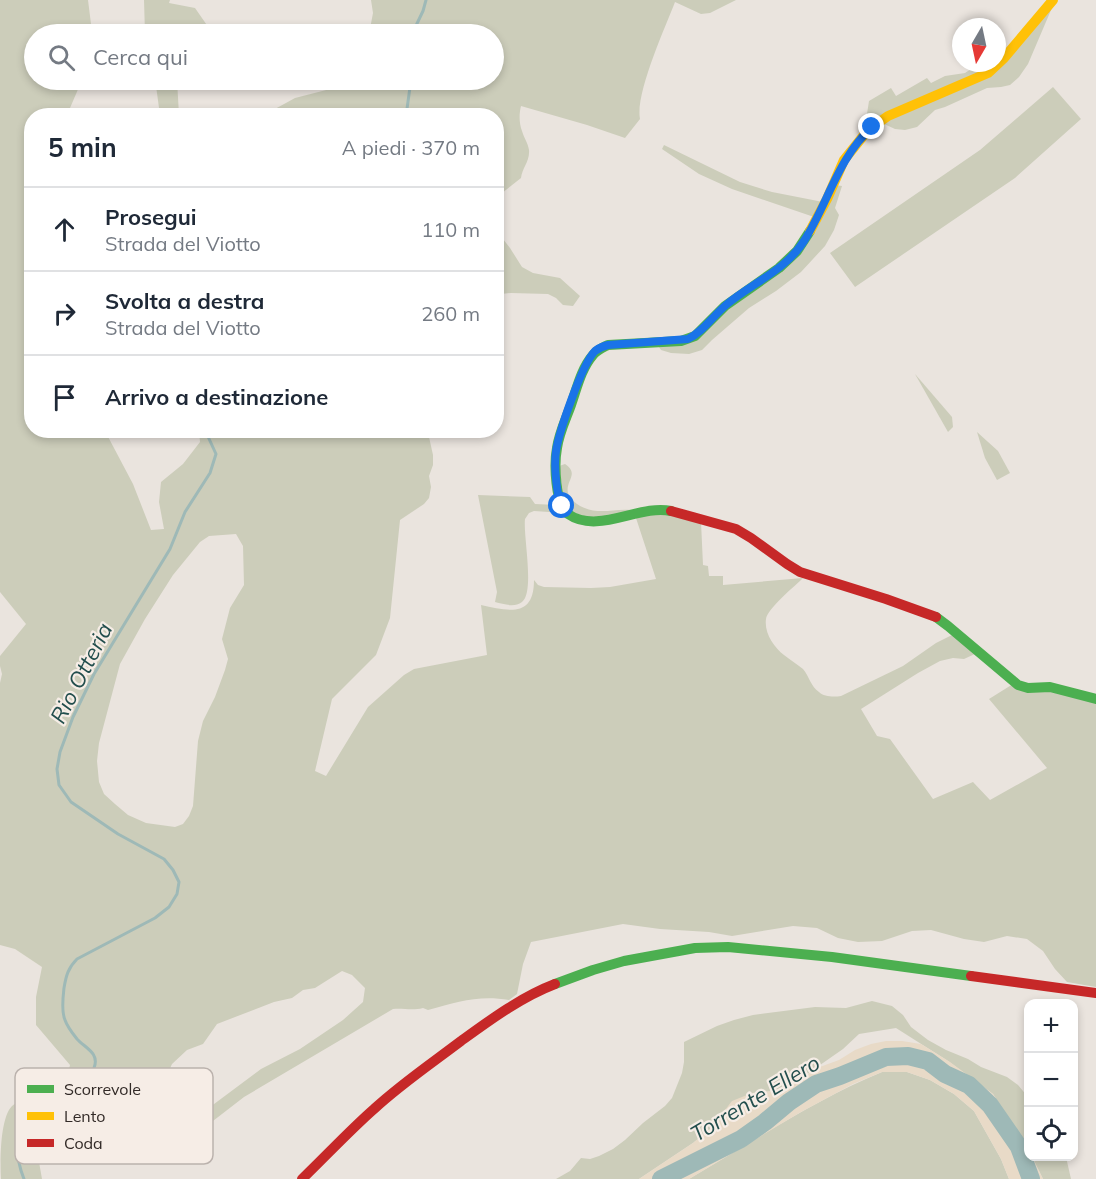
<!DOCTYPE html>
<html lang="it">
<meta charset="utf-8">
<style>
body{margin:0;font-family:Mulish,sans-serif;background:#f2f2f3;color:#1f2937}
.controls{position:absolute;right:18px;bottom:18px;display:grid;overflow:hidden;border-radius:12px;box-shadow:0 3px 9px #0003}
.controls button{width:54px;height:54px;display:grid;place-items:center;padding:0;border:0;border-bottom:2px solid #e0e1e3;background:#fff;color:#1f2937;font:30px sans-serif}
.compass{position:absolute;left:952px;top:18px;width:54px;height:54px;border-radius:50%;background:#fff;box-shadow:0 3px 9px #0003;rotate:189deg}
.stop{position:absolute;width:18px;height:18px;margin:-14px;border:4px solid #1a73e8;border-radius:50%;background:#fff}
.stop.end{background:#1a73e8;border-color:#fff;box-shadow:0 2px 6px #0008}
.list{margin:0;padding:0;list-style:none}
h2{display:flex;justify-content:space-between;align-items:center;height:78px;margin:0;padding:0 24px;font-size:26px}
h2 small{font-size:20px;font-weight:400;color:#747a83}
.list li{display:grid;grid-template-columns:39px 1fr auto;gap:18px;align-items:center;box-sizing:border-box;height:84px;padding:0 24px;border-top:2px solid #e0e1e3}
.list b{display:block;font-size:22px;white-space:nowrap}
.list p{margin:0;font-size:20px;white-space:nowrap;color:#747a83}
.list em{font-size:20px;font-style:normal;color:#747a83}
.icon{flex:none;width:33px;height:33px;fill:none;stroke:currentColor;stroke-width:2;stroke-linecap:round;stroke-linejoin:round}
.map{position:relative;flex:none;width:1096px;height:1179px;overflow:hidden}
.search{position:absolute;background:#fff;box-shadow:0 3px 9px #0003;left:24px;top:24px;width:480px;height:66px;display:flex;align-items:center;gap:15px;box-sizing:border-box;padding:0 21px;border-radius:33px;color:#747a83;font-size:22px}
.panel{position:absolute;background:#fff;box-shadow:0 3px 9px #0003;left:24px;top:108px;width:480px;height:330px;border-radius:24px}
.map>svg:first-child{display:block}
.green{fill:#cccdba;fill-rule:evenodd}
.sand{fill:#e8dac7}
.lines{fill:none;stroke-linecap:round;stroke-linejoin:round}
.stream{stroke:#9eb9b7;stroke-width:3}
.river{stroke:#9eb9b7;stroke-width:18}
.fast{stroke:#4caf50;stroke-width:10}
.slow{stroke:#ffc107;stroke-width:10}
.jam{stroke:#c62828;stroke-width:10}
.route{stroke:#1a73e8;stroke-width:8}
.labels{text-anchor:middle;stroke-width:4.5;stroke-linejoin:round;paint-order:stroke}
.water-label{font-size:22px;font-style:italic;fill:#224e4d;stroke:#f6ede6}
.key{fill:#f6ede6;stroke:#bbb2ad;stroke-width:1.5}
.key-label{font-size:16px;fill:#322a27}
</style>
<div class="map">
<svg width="1096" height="1179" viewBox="0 0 1096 1179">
<rect width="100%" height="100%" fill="#eae4de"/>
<g class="green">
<path d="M0 0H88L92 32V34H34V80H82L67 115 32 116V430L105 431 133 484 151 530 164 529 159 502 161 482 183 464 200 442 199 431H424L429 437 433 455V465L429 476 431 487 429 498 424 504 400 520 390 618 376 655 332 699 315 771 326 776 368 707 404 675 414 669 487 655 481 605C509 611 534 618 534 580L538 585 544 587 591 588 610 587 656 579 636 518 658 513 701 522 703 565 708 566 709 576H723V585L803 578C795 586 767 609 766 619 764 633 774 647 784 655 790 660 797 664 803 669 809 676 811 687 819 692 824 697 834 697 841 696L903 666 936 643 954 634 977 653 964 659 953 658 940 661 918 673 861 709 877 736 890 739 933 799 973 782 990 800 1047 768 989 699 1013 684 1044 688 1096 701V987L1067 982 1055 969 1043 951 1027 939 1007 936 984 942 964 939 931 930 912 931 882 941 858 942 838 938 817 928 793 926 732 936 709 932 660 929 623 924 531 942 523 964 517 994 509 1000C478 995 458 1002 428 1010L423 1008C412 1011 404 1008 393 1009L244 1097 200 1131 194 1126 195 1120 202 1113 261 1069 300 1049 343 1020 363 1002 365 988 352 975 342 971 315 988 303 990 292 998 274 1002 217 1024 203 1044 187 1050 172 1064 160 1090 154 1096 144 1099 136 1104 123 1124 108 1136 99 1142H88L79 1137 60 1123 51 1122 44 1126 38 1133 36 1142 40 1156 39 1162 42 1179H1C0 1161 0 1118 12 1106 22 1097 44 1094 57 1092L67 1077 70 1065 36 1025V997L42 967 15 949 0 945V683L2 674 0 666V656L26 624 0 592ZM236 534 243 546 244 585 230 608 222 639 228 659 225 670 215 697 203 721 198 741 193 806 189 816 183 824 175 827 146 823 128 815 115 804 104 794 99 782 97 761 99 743 120 664 145 619 173 575 200 542 209 536Z"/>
<polygon points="144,0 170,0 169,3 195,8 211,31 207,34 145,34"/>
<path d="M371 0H736L710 13 701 14 675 2C665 28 635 94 640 119L625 138 587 125 521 106C519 114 519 123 522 131 524 138 528 143 529 150 530 161 522 168 521 178L497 197 496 116 264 115 295 98 334 88 348 80H494V34H369L373 13Z"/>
<polygon points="1054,3 1028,64 1019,77 1010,85 1001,87 987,88 945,107 935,110 917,127 905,130 895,129 882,123 983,78"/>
<polygon points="980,63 997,63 866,129 866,120 869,101 891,88 896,96 927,78 931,83 945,76 965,73"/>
<polygon points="154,80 177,80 179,115 160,115 156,86"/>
<polygon points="1053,87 1081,119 1015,178 855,287 830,253 980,150"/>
<polygon points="664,145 740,182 772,192 823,202 814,217 732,189 699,174 662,149"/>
<polygon points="835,185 842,186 835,208 839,215 834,230 825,246 801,272 776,291 749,308 712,340 702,350 689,354 671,353 661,350 657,344 682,343 730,305 780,271"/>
<polygon points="497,234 503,239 510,248 522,267 533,273 560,278 580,296 573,306 563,305 556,298 548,294 511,293 501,294 497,297"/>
<polygon points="915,374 952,417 953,427 948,432"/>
<polygon points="977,432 998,451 1010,473 997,480 985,458"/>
<path d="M565 464C580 474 565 481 568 493 569 498 573 501 577 504 598 518 616 506 637 511 619 515 595 522 578 514 573 512 569 508 565 506L559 466Z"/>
<path d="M478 495 530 497 535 504 557 505 564 513 534 511 529 513 525 519C523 536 535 592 522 602 514 608 504 604 495 602L497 592Z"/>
<polygon points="872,1001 892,1006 903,1015 911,1027 928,1040 946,1050 968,1059 981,1067 1007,1077 1018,1085 1028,1097 1028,1150 993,1094 948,1061 896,1028 859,1034 843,1049 800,1079 774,1091 752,1093 718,1119 710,1129 693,1143 639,1179 556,1179 570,1171 581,1158 590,1159 599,1156 613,1149 625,1140 643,1123 665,1106 672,1098 682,1073 684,1062 684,1042 717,1026 734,1020 753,1015 815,1007 846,1008"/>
<path d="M882 1072H907L930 1080 954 1094 974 1111 1001 1159 1009 1179H689C752 1142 814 1100 882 1072Z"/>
<polygon points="1032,1157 1066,1157 1071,1179 1043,1179"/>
</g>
<polygon class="sand" points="886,1041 902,1041 921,1044 950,1062 993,1094 1028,1150 1028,1156 1032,1157 1043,1179 1009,1179 1001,1159 974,1111 954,1094 930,1080 907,1072 882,1072 853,1084 801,1112 689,1179 639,1179 693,1143 710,1129 732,1101 752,1093 774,1091 800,1079 817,1068 839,1060 855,1050 871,1044"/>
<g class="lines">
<g class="stream">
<polyline points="412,34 423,11 426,0"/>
<polyline points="406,116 411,80"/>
<path d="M24 1179C17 1162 11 1126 28 1114 53 1095 79 1104 94 1068 100 1053 85 1048 77 1039 73 1034 67 1026 65 1020 61 1011 63 997 64 988 66 976 68 968 77 959L155 918 169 907 177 894 179 882 173 870 164 859 118 834 71 802 59 785 57 769 60 752 73 717 94 674 170 549 185 512 210 473 216 454 205 430"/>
</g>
<polyline class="river" points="661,1179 741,1139 765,1122 789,1102 816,1084 840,1076 886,1057 908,1056 928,1061 945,1074 969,1085 990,1105 1019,1147 1031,1179"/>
<g class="fast">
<path d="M671 511C639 504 598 535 568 514 555 504 554 464 557 448 559 433 566 419 571 405 577 388 581 369 593 355 597 350 602 348 608 345L681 341 695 336 725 306 779 268 797 251 810 231"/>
<polyline points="936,617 948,626 1018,685 1028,688 1050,687 1096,699"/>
<polyline points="555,984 593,970 624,961 695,948 728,947 832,957 971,976"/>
</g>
<polyline class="slow" points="810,231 827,199 844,160 868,130 888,116 988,73 1004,58 1053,0"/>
<g class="jam">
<polyline points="671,511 736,529 751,538 787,564 800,572 886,599 936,617"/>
<polyline points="971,976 1096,993"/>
<path d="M302 1179C326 1156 349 1131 374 1109 401 1084 432 1063 461 1041 490 1020 521 997 555 984"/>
</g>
</g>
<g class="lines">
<path class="route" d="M562 506C556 494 554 465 556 451 559 432 582 364 595 351 599 348 603 346 608 345L688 339C703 332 713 316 726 305 752 283 785 271 804 241 828 203 838 158 872 127"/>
</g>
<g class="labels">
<g class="water-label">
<text transform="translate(81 673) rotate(-63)" y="8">Rio Otteria</text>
<text transform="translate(755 1098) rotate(-31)" y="8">Torrente Ellero</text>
</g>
</g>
<rect x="15" y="1068" width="198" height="96" rx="9" class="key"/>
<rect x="27" y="1085" width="27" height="8" fill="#4caf50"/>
<rect x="27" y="1112" width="27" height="8" fill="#ffc107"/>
<rect x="27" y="1139" width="27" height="8" fill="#c62828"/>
<g class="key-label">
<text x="64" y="1095">Scorrevole</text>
<text x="64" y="1122">Lento</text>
<text x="64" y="1149">Coda</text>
</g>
</svg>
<div class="controls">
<button>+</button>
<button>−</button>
<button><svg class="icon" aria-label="locate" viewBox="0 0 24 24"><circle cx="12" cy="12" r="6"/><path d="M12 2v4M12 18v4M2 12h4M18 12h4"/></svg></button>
</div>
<svg class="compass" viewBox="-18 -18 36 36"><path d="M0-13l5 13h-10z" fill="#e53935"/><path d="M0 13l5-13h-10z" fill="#747a83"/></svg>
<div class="stop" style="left:562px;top:506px"></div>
<div class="stop end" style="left:872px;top:127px"></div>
<div class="search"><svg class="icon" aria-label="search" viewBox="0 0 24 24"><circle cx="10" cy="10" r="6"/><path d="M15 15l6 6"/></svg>Cerca qui</div>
<section class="panel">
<h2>5 min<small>A piedi · 370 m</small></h2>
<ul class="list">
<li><svg class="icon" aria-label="ahead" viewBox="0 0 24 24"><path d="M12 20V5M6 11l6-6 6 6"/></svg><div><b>Prosegui</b><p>Strada del Viotto</p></div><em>110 m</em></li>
<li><svg class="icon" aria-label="right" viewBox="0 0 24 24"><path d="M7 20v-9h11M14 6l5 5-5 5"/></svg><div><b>Svolta a destra</b><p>Strada del Viotto</p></div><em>260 m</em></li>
<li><svg class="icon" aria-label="arrive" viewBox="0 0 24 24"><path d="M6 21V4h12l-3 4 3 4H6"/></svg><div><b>Arrivo a destinazione</b></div></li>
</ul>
</section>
</div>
